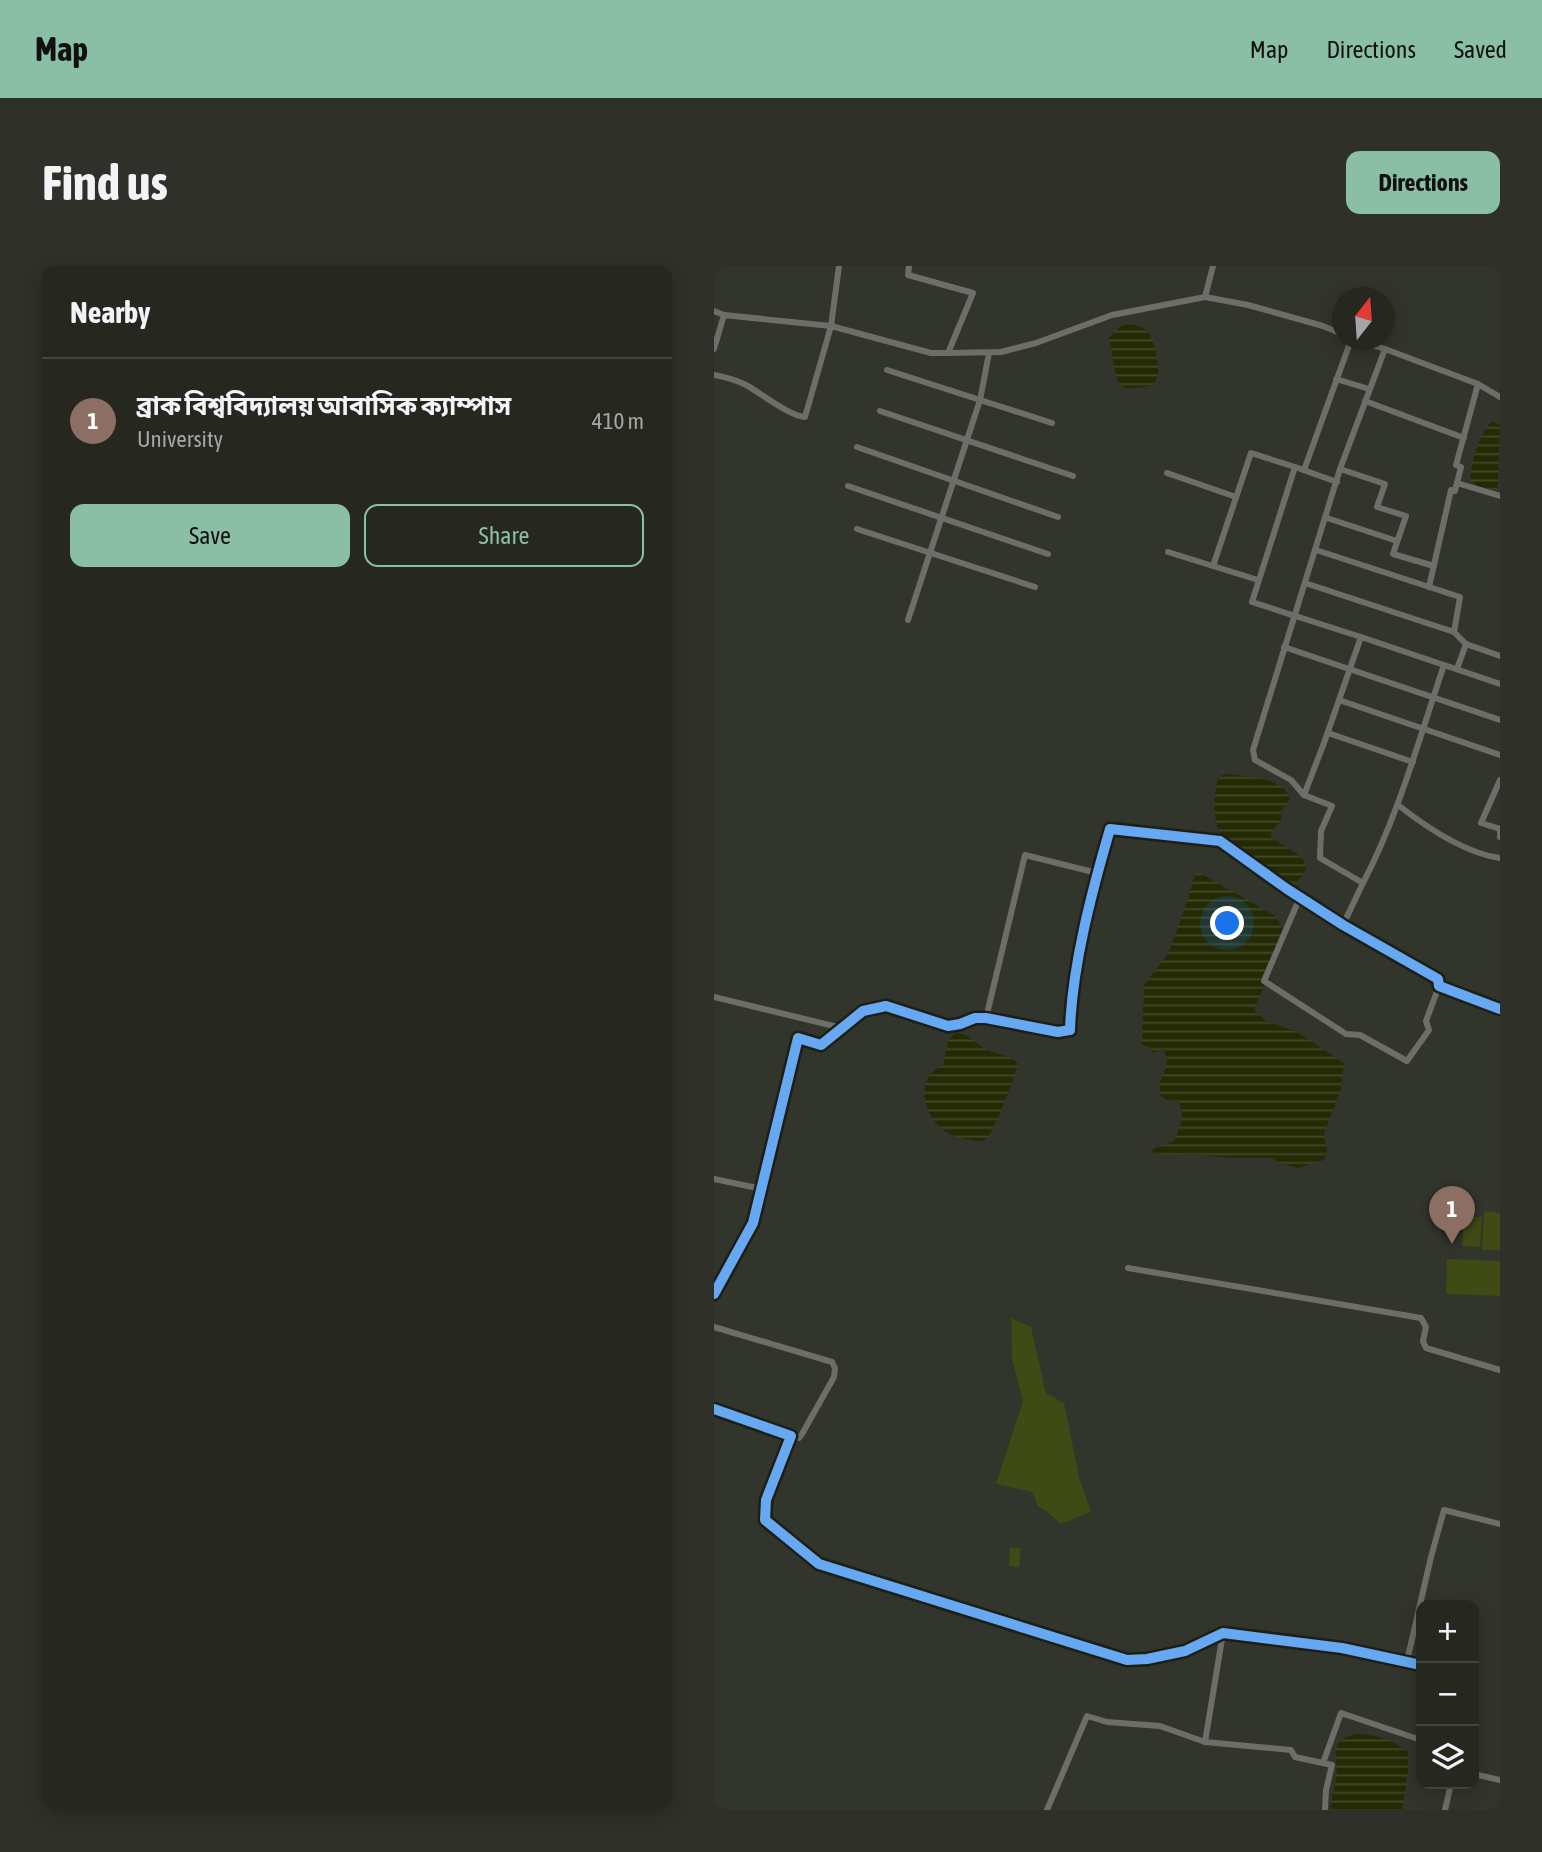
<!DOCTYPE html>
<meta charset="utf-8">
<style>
body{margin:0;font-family:"Asap Condensed","Noto Sans Bengali",sans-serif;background:#2e3029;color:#f1f3f6}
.controls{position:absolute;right:21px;bottom:21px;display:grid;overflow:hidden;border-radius:14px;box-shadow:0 4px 18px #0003}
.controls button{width:63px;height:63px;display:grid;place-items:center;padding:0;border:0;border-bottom:2px solid #42443e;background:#262820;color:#f1f3f6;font:35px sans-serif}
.compass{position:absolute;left:618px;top:21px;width:63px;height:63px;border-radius:50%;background:#262820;box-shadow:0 4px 18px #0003;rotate:17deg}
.you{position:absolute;left:514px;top:658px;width:24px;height:24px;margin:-18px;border:5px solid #fff;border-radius:50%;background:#1a73e8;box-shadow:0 0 0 10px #1a73e833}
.badge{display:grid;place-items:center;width:46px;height:46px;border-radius:50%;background:#8abfa5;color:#fff;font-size:23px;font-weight:700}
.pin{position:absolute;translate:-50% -58px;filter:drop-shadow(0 2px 4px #0008)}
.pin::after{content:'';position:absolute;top:37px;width:24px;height:21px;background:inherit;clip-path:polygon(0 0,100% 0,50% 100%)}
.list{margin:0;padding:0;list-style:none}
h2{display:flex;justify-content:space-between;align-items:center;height:91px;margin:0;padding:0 28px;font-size:30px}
h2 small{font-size:23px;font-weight:400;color:#a4a6a5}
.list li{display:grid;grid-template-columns:46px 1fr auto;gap:21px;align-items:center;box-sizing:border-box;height:126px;padding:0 28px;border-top:2px solid #42443e}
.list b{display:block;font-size:26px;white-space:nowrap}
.list p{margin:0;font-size:23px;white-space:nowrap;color:#a4a6a5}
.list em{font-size:23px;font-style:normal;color:#a4a6a5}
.actions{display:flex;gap:14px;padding:21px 28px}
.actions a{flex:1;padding:16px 0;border:2px solid #8abfa5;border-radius:14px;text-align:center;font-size:24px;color:#8abfa5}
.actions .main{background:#8abfa5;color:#111}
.icon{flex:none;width:38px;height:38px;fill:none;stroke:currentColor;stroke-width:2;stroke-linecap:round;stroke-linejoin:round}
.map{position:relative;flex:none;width:786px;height:1544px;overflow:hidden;border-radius:14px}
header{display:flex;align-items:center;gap:42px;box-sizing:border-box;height:98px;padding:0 35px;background:#8abfa5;color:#111}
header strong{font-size:33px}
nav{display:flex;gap:38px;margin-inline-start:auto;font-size:24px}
.intro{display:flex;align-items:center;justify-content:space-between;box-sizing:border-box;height:168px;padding:0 42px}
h1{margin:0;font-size:49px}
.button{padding:18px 32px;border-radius:14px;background:#8abfa5;color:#111;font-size:24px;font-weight:700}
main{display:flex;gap:42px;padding:0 42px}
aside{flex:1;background:#262820;border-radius:14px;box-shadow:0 4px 18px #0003}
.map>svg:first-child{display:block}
.grass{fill:#3f4a15}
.water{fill:url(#water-rules)}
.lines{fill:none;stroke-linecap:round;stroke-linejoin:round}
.minor{stroke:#6d6e6a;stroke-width:6}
.cycleway-casing{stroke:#1d1f17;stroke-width:15}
.cycleway{stroke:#66a8f1;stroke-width:10}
</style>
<header>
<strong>Map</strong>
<nav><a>Map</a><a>Directions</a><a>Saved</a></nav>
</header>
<div class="intro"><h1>Find us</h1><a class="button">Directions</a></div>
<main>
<aside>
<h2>Nearby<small></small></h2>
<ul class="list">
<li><span class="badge" style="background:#8d6e63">1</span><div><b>ব্রাক বিশ্ববিদ্যালয় আবাসিক ক্যাম্পাস</b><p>University</p></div><em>410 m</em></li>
</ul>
<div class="actions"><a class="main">Save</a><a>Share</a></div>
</aside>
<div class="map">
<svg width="786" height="1544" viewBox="0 0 786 1544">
<defs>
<pattern id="water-rules" width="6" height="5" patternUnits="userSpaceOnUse" patternTransform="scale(1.75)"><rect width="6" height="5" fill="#232a04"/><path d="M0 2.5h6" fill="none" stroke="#434928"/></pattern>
</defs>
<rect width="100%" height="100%" fill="#32352b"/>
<g class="grass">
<polygon points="770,945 786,947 786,984 768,984"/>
<polygon points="750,950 768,951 766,981 748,980"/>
<polygon points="733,993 786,995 786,1030 732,1028"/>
<polygon points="297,1052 317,1061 332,1127 350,1137 365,1211 377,1246 347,1258 331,1244 323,1240 319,1226 282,1218 309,1135 298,1093"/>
<polygon points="296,1281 307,1283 305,1301 295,1300"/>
</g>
<g class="water">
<path d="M416 58C424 59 430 61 435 68 441 77 451 113 437 119 430 122 417 122 410 122L403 114 395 71 407 60Z"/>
<path d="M780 156 786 159 784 225 763 220 756 214C756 199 766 169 776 157Z"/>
<path d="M514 508C533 511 569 510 576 533L566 546 568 552 556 569C568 584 611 591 581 617 571 615 509 574 505 564 498 549 500 526 505 510Z"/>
<path d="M486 607 563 651 569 665 552 716 540 744 552 755 583 766 630 797 626 826 610 867 613 886 610 894 584 902 566 897 558 892H515L480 888 450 889 437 885 441 882 460 875C466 861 472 849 464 835 430 835 453 807 453 794 453 793 449 783 448 783L438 787 436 781 428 779 430 719 454 688 472 639 481 608Z"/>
<path d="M242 767C254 767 262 778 273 784 283 789 297 788 304 798 301 810 280 868 272 873 268 876 262 875 257 874 245 872 231 868 223 858 207 841 204 809 229 799L235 773Z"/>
<path d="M643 1468C663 1469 678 1473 694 1486V1505L688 1544H616C617 1533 621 1522 622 1511 625 1489 612 1475 643 1468Z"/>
</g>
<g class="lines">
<g class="minor">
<polyline points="125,0 117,60 217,87 234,87"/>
<polyline points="195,0 194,9 259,27 234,87 287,86 322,77 398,49 491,31 534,39 609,60 628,68"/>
<polyline points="491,31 499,0"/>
<polyline points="0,45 10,49"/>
<polyline points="643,74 671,83"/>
<path d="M0 83 10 49 117 60 91 151C75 150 47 127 32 119 22 114 11 111 0 109"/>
<polyline points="173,104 338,157"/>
<polyline points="622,113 655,123"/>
<polyline points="786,131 764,118 742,199 747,201 743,217 786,230"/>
<polyline points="651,135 750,172"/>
<polyline points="166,145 359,210"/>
<polyline points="143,181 344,251"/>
<polyline points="626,203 671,218 663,241 692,250 679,288 720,300"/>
<polyline points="590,204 637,74"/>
<polyline points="453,207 522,231"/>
<polyline points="623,216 581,201 538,336 647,371"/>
<polyline points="134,220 334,288"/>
<polyline points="613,252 683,275"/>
<polyline points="143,263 321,321"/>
<polyline points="454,286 544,314"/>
<polyline points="499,300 537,187 581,201"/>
<polyline points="591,317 740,366 746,331 602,284"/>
<polyline points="715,321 737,224 741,225 743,217"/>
<polyline points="194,354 266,134 275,87"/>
<polyline points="740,366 752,378 786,390"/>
<polyline points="570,381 786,454"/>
<polyline points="730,399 786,418"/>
<polyline points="743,403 752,378"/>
<polyline points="625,434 786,489"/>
<polyline points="614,467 699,496"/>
<polyline points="786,514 767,557 786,563 786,571"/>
<polyline points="590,529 577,514 541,494 539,484 626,203 671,83 764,118"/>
<path d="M684 539C712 561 750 587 786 592"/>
<polyline points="586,631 550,715 632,768 646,769 693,795 715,764 712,755 725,720"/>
<path d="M629 659 649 617 606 592 607 565 618 540 590 529 610 477 647 371 730 399C705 473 685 548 649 617"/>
<polyline points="0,731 128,762"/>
<polyline points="272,752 311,589 383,607"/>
<polyline points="0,913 48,923"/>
<polyline points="414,1002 707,1052 712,1061 709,1075 712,1082 786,1104"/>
<path d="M0 1028 39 957 84 772 107 779 149 745 172 740 234 760 246 758 261 752H272L344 766 356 764C358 700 378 625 396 563L506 575 573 623 629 659 724 713 725 720 786 743"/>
<polyline points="0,1061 118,1096 121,1102 120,1111 88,1168 85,1172 77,1170"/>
<polyline points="0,1143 77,1170 52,1234 51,1254 105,1298 413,1394 433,1393 471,1385 509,1367 628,1382 707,1399"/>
<polyline points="509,1367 491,1476 577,1484 581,1491 618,1499 612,1524 611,1544"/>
<polyline points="707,1404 693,1395 717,1291 730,1244 786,1258"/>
<polyline points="609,1497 627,1447 707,1474"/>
<polyline points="760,1508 786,1514"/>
<polyline points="333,1544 373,1450 393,1456 446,1460 491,1476"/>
<polyline points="731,1544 737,1518"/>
</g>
<defs>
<g id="cycleway">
<path d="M0 1028 39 957 84 772 107 779 149 745 172 740 234 760 246 758 261 752H272L344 766 356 764C358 700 378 625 396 563L506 575 573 623 629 659 724 713 725 720 786 743"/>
<polyline points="0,1143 77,1170 52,1234 51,1254 105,1298 413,1394 433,1393 471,1385 509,1367 628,1382 707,1399"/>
</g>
</defs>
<use href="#cycleway" class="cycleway-casing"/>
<use href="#cycleway" class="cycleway"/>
</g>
</svg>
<div class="controls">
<button>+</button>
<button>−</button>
<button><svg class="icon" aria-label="layers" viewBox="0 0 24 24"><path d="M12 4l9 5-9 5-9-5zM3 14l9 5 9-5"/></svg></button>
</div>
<svg class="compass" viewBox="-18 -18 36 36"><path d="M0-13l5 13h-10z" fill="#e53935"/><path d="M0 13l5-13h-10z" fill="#a4a6a5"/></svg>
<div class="you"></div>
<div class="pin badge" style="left:738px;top:978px;background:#8d6e63">1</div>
</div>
</main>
